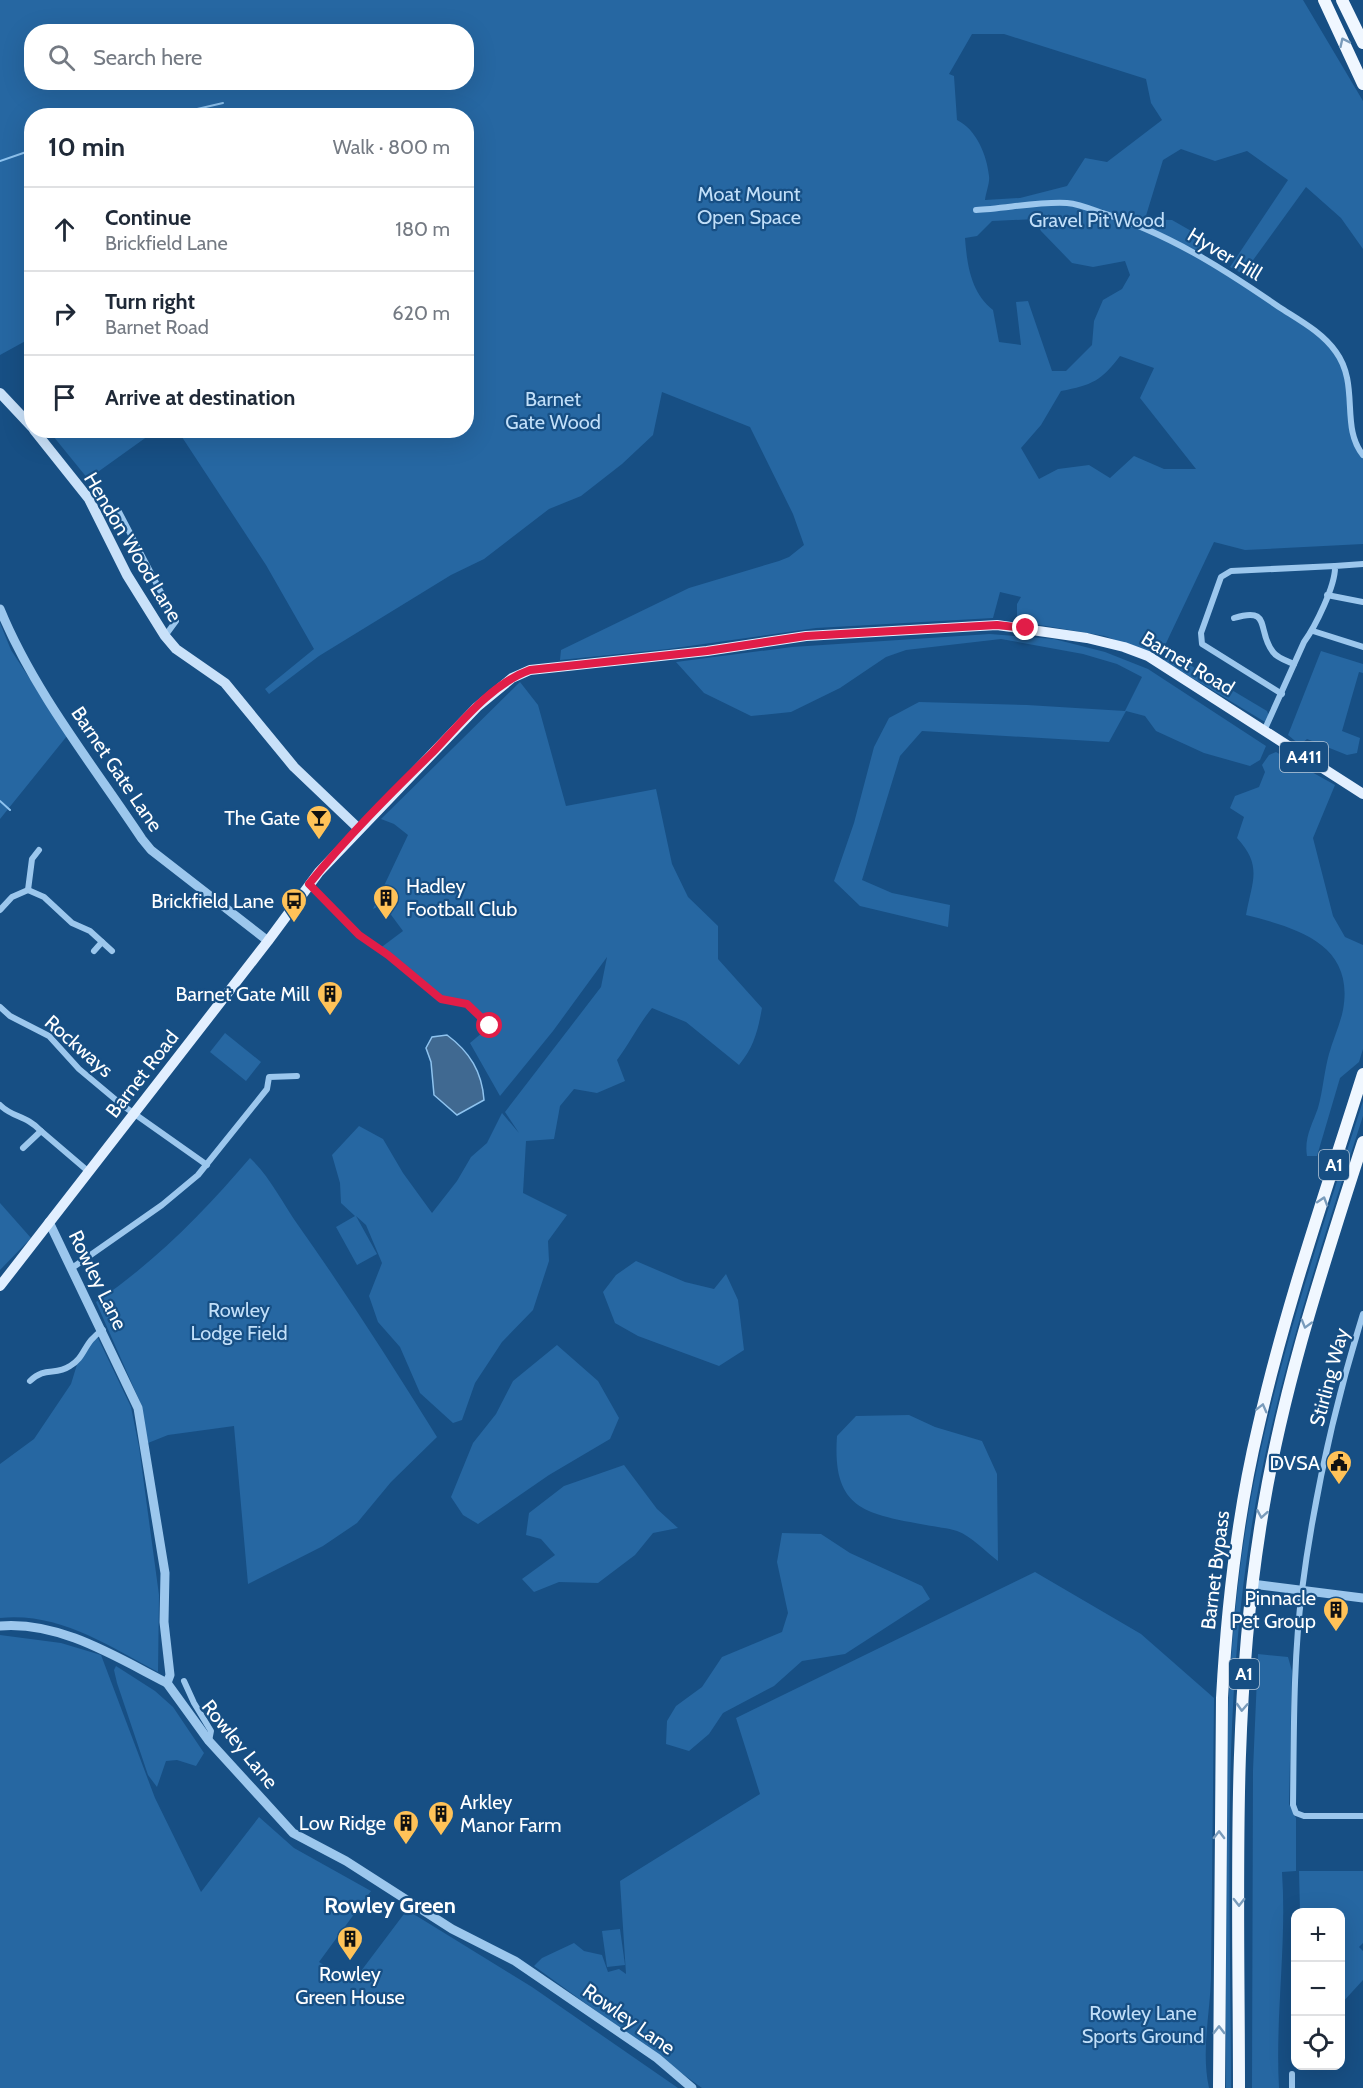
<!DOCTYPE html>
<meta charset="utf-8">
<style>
body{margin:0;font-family:Cabin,sans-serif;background:#f6f6f7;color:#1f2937}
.controls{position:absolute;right:18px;bottom:18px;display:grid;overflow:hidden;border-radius:12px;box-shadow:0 6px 24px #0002}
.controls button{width:54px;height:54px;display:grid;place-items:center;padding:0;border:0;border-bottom:2px solid #e0e1e3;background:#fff;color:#1f2937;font:30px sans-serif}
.stop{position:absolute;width:18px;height:18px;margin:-14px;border:4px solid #e11d48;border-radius:50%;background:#fff}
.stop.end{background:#e11d48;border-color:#fff;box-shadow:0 2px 6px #0008}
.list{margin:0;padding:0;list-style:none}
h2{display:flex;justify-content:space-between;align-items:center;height:78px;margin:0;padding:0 24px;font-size:26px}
h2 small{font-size:20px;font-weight:400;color:#747a83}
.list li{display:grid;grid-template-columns:39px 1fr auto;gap:18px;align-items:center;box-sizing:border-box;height:84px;padding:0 24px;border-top:2px solid #e0e1e3}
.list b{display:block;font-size:22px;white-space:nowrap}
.list p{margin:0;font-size:20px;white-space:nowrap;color:#747a83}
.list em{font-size:20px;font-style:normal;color:#747a83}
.icon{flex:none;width:33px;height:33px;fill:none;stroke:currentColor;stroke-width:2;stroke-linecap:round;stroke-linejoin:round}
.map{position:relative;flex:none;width:1363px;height:2088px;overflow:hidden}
.search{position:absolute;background:#fff;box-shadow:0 6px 24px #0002;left:24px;top:24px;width:450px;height:66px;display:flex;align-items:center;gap:15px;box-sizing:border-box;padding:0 21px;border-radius:24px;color:#747a83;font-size:22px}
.panel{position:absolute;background:#fff;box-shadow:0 6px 24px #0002;left:24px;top:108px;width:450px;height:330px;border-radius:24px}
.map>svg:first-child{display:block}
.green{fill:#2667a2;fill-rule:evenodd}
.water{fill:#406991;stroke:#8ec3ef;stroke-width:1.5}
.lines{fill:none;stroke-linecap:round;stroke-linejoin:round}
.stream{stroke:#8ec3ef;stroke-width:2}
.minor{stroke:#9cc7ed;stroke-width:6}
.tertiary{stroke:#9cc7ed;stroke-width:9}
.secondary{stroke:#c9e1f9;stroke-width:10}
.primary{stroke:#e2efff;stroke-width:10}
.trunk{stroke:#f0f7ff;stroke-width:12}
.oneway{stroke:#799bbb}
.route{stroke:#e11d48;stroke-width:8}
.labels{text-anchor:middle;stroke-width:4.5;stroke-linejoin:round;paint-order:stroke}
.shield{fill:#174f84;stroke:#b9cada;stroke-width:1.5}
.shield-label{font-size:18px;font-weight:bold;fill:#fff}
.park-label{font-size:20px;fill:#c1dff9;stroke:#174f84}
.street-label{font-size:20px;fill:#fff;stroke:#174f84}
.poi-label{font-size:20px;fill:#fff;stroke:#174f84;text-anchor:end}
.quarter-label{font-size:22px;font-weight:bold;fill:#fff;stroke:#174f84}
</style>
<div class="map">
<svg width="1363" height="2088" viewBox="0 0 1363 2088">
<rect width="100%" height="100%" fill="#174f84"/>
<g class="green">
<path d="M0 0H1303L1363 101V249L1341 218 1306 187 1243 274 1230 267 1288 180 1247 151 1215 161 1181 149 1163 160 1145 219 1172 220 1200 236 1203 258 1327 341 1345 371 1351 427 1363 455V544L1245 550 1214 542 1159 658 1105 636 1034 624 1017 617V604L1021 597 1000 592 993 618 816 628 668 649 560 660 561 650 689 588 779 561 789 557 804 545 793 514 750 427 662 392 653 435 622 464 581 496 549 509 484 559 451 575 319 656 269 694 265 689 314 649 266 565 178 431 466 430V116H32L31 338 0 355ZM32 32H466V82H32ZM972 34H1004L1146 79 1151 103 1162 120 1107 162 1085 158 1067 186 1020 198 985 200C986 192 990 183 989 176 987 155 976 129 957 120L954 76 949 74ZM1035 219 1041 231 1072 263 1093 267 1125 261 1130 275 1122 289 1103 300 1094 321 1092 345 1066 371H1052L1028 301 1016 302 1021 345 999 342 993 310C971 293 967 265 965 238L977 236 992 221ZM1120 356 1154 368 1140 398 1196 469H1164L1134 456 1110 478 1089 465 1058 469 1039 479 1021 448 1041 425 1061 391C1092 385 1101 381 1120 356Z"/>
<polygon points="49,431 155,431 88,479"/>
<polygon points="0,623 11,650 67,736 0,819"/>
<polygon points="990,634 1054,639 1105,652 1148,669 1266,746 1260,760 1250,766 1204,753 1156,731 1145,716 1126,711 1109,742 922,731 900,756 862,880 892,893 950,905 948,927 860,906 834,881 854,823 874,747 889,718 919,702 1027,705 1125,711 1142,677 1117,664 1083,654 1001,639 906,650 886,657 840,688 791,712 751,716 704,693 676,662 792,647"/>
<polygon points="1321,651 1363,664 1363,673 1359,672 1342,731 1360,738 1357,753 1347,755 1307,739 1300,745 1288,735"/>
<polygon points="1168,652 1267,711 1269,716 1265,722 1164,661 1164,656"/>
<path d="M520 682 538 705 566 806 656 789 672 864 688 897 718 926V959L762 1008C758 1030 754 1047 739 1065L686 1022 652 1008C638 1025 630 1043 617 1060L625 1081 597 1093 574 1089 560 1106 554 1139 526 1141 523 1193 567 1215 548 1241 549 1261 533 1310 502 1342 475 1383 462 1420 453 1423 420 1393 400 1347 378 1322 369 1296 382 1263 366 1225 356 1216 377 1254 357 1265 336 1227 355 1216 341 1203 340 1183 332 1155 359 1126 383 1139 403 1173 432 1213 457 1181 471 1157 487 1143 502 1113 519 1133 505 1112 601 987 607 957 553 1031 500 1096 470 1043 489 1027 466 1004 441 999 379 949 403 931 383 904 373 909 408 835 394 824 381 819Z"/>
<path d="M1276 752 1335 785 1313 838 1333 916 1345 937 1363 945V1049L1359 1062 1340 1078 1317 1156H1307C1304 1138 1312 1125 1318 1108 1323 1090 1324 1072 1329 1054 1333 1039 1340 1025 1343 1010 1355 944 1297 928 1246 915 1252 881 1263 866 1237 838L1244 817 1230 808 1235 796 1259 787 1265 772 1262 765 1269 755Z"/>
<polygon points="225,1033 261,1062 246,1081 210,1052"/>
<path d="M1363 1101V1116C1316 1262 1268 1406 1247 1557 1222 1732 1231 1912 1231 2088H1226C1227 1896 1216 1699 1249 1509 1274 1369 1320 1235 1363 1101Z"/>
<path d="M250 1158C270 1177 282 1202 298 1225 347 1294 392 1365 437 1437L391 1482 357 1523 323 1546 248 1584 234 1426 168 1435 148 1443 140 1402 96 1302C155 1262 204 1212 250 1158Z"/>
<polygon points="0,1203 31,1238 0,1270"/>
<polygon points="636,1261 685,1282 714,1289 726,1274 738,1300 744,1350 719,1366 638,1336 615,1323 603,1292 616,1275"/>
<path d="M98 1338 131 1407 139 1447 159 1595 158 1672C107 1645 59 1612 0 1618V1464L34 1439 71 1384 79 1358 92 1340Z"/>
<polygon points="557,1345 598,1381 619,1418 610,1439 549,1475 478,1524 463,1515 451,1497 473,1443 496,1414 513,1381"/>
<path d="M909 1415 935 1427 982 1441 997 1474 998 1561C986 1552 971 1536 957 1531 948 1528 936 1527 926 1525 863 1514 832 1508 837 1436L856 1416Z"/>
<polygon points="624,1465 657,1509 678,1528 653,1533 635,1555 598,1583 559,1582 534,1592 522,1579 555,1555 541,1539 526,1535 529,1513 564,1486"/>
<polygon points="782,1533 821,1534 850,1553 922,1586 930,1599 845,1654 802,1661 774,1686 723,1713 709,1734 689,1751 666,1744 667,1721 676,1706 702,1687 722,1657 782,1632 788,1613 777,1562"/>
<path d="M1035 1572 1141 1634 1214 1698C1213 1791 1212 1885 1211 1978 1210 2015 1201 2051 1209 2088H702L534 1966 542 1958 574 1943 584 1951 602 1955 608 1972 619 1969 626 1974 620 1881 760 1794 736 1718Z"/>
<polygon points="0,1635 61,1643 101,1655 155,1798 201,1892 259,1817 294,1848 371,1891 319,1962 352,1983 407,1910 532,1987 678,2088 0,2088"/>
<path d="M1258 1654 1288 1657 1292 1671 1289 1804 1296 1818V1871L1282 1872C1287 1944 1275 2016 1279 2088H1252L1253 1770Z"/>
<polygon points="116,1666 155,1691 173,1707 204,1753 196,1766 177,1760 166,1761 157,1787 148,1775 117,1683 114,1670"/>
<polygon points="1299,1871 1363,1871 1363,1943 1359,1947 1363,1951 1363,1980 1341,2004 1340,1912 1300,1912"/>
<polygon points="620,1929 625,1965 607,1967 602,1931"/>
</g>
<path class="water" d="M447 1035C470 1052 482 1072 484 1100L457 1115 434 1095 431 1062 426 1048 432 1037Z"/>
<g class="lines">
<g class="stream">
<polyline points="167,116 223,103"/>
<polyline points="0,161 32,150"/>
<polyline points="0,801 10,810"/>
</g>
<g class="minor">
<path d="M976 210C1003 209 1041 201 1067 203 1079 204 1091 209 1102 213 1166 232 1224 269 1279 307 1299 320 1322 332 1336 352 1360 385 1340 427 1363 455"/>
<polyline points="119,512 176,621 165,636"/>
<polyline points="1327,595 1363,602"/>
<path d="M1234 618C1273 606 1256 631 1273 652 1277 658 1287 661 1294 664"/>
<polyline points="1313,631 1363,647"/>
<polyline points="1282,694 1202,644 1201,633 1221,577 1231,571 1335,566"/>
<path d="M1264 731 1304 642C1315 627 1336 585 1335 566L1363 564"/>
<polyline points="309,884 359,935 388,955 441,999 467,1004 490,1026"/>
<polyline points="28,890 32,859 39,850"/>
<polyline points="0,910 12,897 28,890 44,897 72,923 90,931 112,951"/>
<polyline points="94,951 102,942"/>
<polyline points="0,1007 10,1016 49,1036 79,1069 122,1105 207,1165"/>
<path d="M0 1105C13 1118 26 1115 41 1131"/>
<polyline points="23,1148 41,1131 89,1172"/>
<polyline points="72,1268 162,1205 198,1175 267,1089 269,1077 297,1076"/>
<path d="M1363 1314C1335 1404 1314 1497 1302 1590 1293 1662 1294 1734 1293 1805L1296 1813 1304 1816H1363"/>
<path d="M30 1381C45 1366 55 1376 70 1366 86 1357 83 1342 103 1330"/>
<polyline points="184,1681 194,1703 211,1731 209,1741"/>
<polyline points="1292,2074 1292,2088"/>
</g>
<g class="tertiary">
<path d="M0 609C34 692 93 765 142 839L151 850 268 941"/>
<polyline points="49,1222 138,1408 165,1573 164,1622 170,1675 167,1683 209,1741 293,1833 346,1861 452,1929 515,1961 657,2058 692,2088"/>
<polyline points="1252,1584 1363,1598"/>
<path d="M0 1626C60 1621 116 1657 167 1683"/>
</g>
<g class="secondary">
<polyline points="0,393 32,427"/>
<polyline points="34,430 89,499 127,575 165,636 176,649 225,683 294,767 358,828"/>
</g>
<polyline class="primary" points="0,1286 268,941 319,872 477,707 512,678 530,670 707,651 806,636 997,625 1087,638 1124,647 1148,656 1363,794"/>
<g class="trunk">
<polyline points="1324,0 1363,84"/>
<polyline points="1342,0 1363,43"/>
<path d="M1219 2088 1222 1698C1227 1607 1237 1516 1258 1428 1285 1308 1326 1191 1363 1074"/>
<path d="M1239 2088C1239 1902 1231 1714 1260 1529 1280 1396 1322 1269 1363 1142"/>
</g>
</g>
<defs><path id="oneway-chevron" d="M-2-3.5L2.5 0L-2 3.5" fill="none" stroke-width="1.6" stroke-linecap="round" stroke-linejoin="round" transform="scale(1.5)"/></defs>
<g class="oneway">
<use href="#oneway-chevron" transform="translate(1344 42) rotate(-115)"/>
<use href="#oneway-chevron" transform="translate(1323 1201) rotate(-73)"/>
<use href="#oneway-chevron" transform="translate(1306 1324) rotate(106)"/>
<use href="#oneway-chevron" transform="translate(1262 1408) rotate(-76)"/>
<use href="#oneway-chevron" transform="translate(1262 1514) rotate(100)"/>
<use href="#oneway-chevron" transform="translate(1242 1707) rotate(93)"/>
<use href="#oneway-chevron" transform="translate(1219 1835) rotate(-89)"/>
<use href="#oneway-chevron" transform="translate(1239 1902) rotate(90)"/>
<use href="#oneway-chevron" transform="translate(1219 2030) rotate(-90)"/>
</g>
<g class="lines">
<path class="route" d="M490 1026 467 1004 441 999 388 955 359 935 309 884C346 838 389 795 432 753 460 724 491 684 530 670L707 651 806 636 997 625 1026 628"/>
</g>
<defs>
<symbol id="bar-pin" viewBox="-11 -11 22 30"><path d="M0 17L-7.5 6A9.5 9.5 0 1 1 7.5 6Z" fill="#ffc258" stroke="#174f84"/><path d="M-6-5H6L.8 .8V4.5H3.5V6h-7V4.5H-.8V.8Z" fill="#111"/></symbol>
<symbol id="building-pin" viewBox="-11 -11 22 30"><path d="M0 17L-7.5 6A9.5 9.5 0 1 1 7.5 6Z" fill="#ffc258" stroke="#174f84"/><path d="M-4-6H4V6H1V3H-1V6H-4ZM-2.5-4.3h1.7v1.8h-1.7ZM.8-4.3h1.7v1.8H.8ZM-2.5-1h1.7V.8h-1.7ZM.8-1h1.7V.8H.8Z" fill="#111"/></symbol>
<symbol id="bus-pin" viewBox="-11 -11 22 30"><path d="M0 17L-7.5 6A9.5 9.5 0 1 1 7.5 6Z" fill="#ffc258" stroke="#174f84"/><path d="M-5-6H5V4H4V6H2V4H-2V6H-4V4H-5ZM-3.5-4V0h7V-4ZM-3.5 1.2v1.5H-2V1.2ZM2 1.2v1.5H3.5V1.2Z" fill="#111"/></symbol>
<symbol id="civic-pin" viewBox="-11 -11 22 30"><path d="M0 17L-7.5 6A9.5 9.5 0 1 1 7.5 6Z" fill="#ffc258" stroke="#174f84"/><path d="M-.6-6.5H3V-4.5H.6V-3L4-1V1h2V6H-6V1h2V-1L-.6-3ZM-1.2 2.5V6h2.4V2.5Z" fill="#111"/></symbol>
</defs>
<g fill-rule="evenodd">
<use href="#bar-pin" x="304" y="803" width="30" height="40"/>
<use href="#building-pin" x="371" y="883" width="30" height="40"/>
<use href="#bus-pin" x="279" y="886" width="30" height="40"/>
<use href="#building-pin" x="315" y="979" width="30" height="40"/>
<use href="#civic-pin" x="1324" y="1448" width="30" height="40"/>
<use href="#building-pin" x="1321" y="1595" width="30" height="40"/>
<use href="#building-pin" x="426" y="1799" width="30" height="40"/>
<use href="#building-pin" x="391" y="1808" width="30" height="40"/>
<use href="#building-pin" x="335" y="1924" width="30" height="40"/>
</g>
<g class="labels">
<g class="shield">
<rect x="1280" y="742" width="48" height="30" rx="4.5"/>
<rect x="1319" y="1150" width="30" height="30" rx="4.5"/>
<rect x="1229" y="1659" width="30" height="30" rx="4.5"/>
</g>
<g class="shield-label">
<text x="1304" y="763">A411</text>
<text x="1334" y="1171">A1</text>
<text x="1244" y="1680">A1</text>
</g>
<g class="park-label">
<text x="749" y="201">Moat Mount<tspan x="749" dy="23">Open Space</tspan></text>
<text x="1097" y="227">Gravel Pit Wood</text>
<text x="553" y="406">Barnet<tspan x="553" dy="23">Gate Wood</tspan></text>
<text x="239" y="1317">Rowley<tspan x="239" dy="23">Lodge Field</tspan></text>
<text x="1143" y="2020">Rowley Lane<tspan x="1143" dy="23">Sports Ground</tspan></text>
</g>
<g class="street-label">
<text transform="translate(1225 254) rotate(31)" y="7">Hyver Hill</text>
<text transform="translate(133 547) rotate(59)" y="7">Hendon Wood Lane</text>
<text transform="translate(1188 663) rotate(31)" y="7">Barnet Road</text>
<text transform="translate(117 769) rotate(56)" y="7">Barnet Gate Lane</text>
<text transform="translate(79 1046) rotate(41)" y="7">Rockways</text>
<text transform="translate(142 1074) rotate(-52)" y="7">Barnet Road</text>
<text transform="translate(98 1280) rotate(64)" y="7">Rowley Lane</text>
<text transform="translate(1329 1377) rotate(-75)" y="7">Stirling Way</text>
<text transform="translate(1215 1570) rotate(-83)" y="7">Barnet Bypass</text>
<text transform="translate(240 1744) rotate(51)" y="7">Rowley Lane</text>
<text transform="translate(629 2019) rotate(35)" y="7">Rowley Lane</text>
</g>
<g class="poi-label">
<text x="300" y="825">The Gate</text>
<text x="406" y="893" text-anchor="start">Hadley<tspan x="406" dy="23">Football Club</tspan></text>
<text x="274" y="908">Brickfield Lane</text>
<text x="310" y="1001">Barnet Gate Mill</text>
<text x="1320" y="1470">DVSA</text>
<text x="1316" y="1605">Pinnacle<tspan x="1316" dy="23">Pet Group</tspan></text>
<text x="460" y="1809" text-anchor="start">Arkley<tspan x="460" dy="23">Manor Farm</tspan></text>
<text x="386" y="1830">Low Ridge</text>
<text x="350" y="1981" text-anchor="middle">Rowley<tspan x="350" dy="23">Green House</tspan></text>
</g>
<g class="quarter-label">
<text x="390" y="1913">Rowley Green</text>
</g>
</g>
</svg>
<div class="controls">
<button>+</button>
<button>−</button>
<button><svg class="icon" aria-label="locate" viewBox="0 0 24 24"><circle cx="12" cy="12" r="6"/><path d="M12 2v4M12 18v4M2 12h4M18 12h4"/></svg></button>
</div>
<div class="stop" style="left:490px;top:1026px"></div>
<div class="stop end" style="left:1026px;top:628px"></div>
<div class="search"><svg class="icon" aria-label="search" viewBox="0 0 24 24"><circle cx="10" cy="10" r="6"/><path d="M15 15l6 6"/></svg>Search here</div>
<section class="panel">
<h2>10 min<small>Walk · 800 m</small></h2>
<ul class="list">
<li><svg class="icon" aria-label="ahead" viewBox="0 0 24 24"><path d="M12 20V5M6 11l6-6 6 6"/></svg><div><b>Continue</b><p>Brickfield Lane</p></div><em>180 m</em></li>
<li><svg class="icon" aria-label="right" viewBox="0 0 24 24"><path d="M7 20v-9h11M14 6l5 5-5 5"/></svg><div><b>Turn right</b><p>Barnet Road</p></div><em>620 m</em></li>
<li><svg class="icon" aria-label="arrive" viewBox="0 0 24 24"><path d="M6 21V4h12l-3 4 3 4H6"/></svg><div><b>Arrive at destination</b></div></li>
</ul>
</section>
</div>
